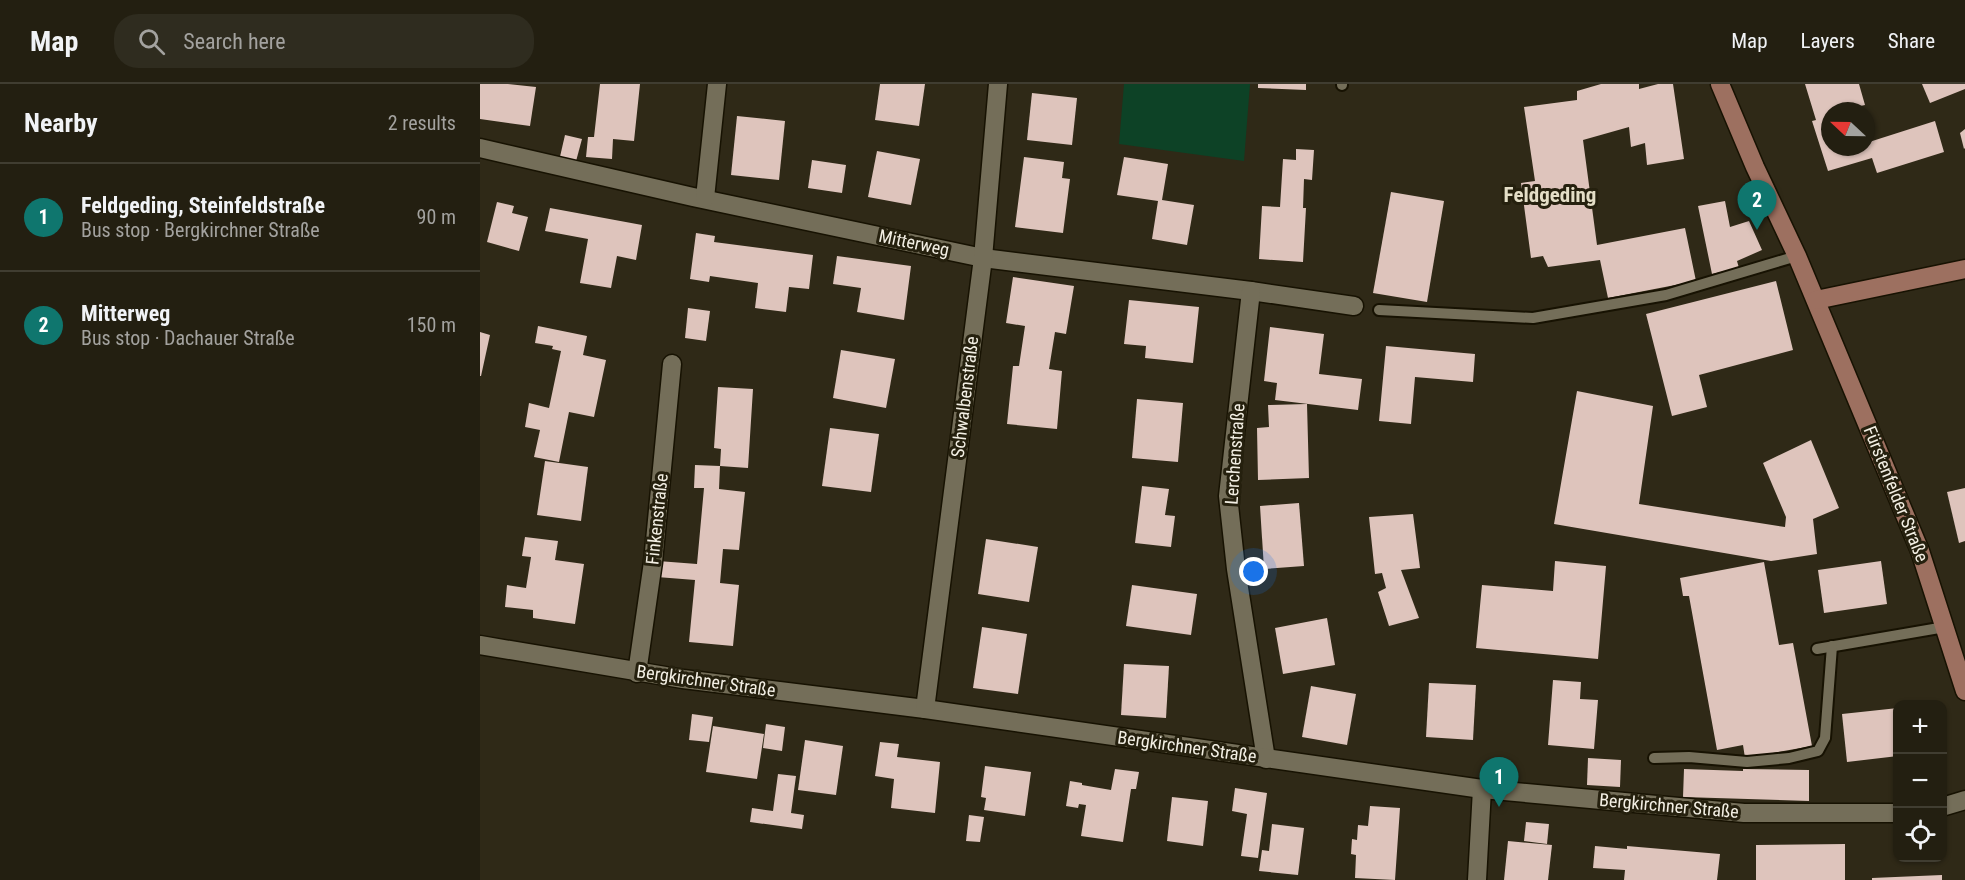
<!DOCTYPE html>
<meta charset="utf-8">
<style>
body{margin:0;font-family:"Roboto Condensed",sans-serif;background:#2f2c1f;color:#f1f3f6}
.controls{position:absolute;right:18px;bottom:18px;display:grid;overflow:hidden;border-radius:12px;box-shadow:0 2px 4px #0004}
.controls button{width:54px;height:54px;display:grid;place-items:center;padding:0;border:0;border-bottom:2px solid #403d31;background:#231f11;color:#f1f3f6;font:30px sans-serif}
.compass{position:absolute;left:1341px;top:18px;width:54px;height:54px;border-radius:50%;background:#231f11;box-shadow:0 2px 4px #0004;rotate:292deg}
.you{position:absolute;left:774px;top:488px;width:21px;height:21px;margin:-15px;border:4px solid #fff;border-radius:50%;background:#1a73e8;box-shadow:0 0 0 9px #1a73e833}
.badge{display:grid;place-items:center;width:39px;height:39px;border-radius:50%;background:#0f766e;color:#fff;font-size:20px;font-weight:700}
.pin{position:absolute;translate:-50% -50px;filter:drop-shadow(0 2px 3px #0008)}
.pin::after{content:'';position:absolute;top:32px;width:21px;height:18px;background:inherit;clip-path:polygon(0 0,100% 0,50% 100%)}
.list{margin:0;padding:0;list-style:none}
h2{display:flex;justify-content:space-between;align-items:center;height:78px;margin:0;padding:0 24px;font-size:26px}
h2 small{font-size:20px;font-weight:400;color:#a3a29f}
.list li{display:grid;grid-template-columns:39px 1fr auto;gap:18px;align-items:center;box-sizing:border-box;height:108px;padding:0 24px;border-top:2px solid #403d31}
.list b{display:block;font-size:22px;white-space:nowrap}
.list p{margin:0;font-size:20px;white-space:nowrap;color:#a3a29f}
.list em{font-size:20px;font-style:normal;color:#a3a29f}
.icon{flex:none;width:33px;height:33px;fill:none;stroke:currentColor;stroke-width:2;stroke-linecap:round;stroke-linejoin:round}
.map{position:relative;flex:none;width:1485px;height:796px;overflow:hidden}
header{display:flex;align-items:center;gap:36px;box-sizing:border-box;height:84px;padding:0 30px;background:#231f11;border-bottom:2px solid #403d31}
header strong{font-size:28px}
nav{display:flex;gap:33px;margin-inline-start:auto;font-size:21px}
.search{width:420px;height:54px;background:#2f2c1f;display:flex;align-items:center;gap:15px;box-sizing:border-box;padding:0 21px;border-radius:24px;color:#a3a29f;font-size:22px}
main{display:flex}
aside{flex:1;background:#231f11}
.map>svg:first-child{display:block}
.green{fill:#0d4226}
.building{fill:#dec4bc}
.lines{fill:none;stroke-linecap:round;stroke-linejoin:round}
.lane-casing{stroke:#171202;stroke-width:14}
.street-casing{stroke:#171202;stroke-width:21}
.secondary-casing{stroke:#171202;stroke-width:21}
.lane{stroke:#746e59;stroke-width:10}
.street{stroke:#746e59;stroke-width:18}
.secondary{stroke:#9d7060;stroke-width:18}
.labels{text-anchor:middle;stroke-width:6;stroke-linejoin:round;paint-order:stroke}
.street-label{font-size:18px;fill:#f3efe4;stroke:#25200e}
.quarter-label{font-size:21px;font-weight:bold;fill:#e4dec7;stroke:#25200e}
</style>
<header>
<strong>Map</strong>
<div class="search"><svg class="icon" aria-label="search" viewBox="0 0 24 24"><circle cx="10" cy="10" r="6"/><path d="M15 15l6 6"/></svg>Search here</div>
<nav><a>Map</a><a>Layers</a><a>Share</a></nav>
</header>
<main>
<aside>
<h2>Nearby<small>2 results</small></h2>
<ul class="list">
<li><span class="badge">1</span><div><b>Feldgeding, Steinfeldstraße</b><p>Bus stop · Bergkirchner Straße</p></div><em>90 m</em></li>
<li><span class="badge">2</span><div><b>Mitterweg</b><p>Bus stop · Dachauer Straße</p></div><em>150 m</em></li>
</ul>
</aside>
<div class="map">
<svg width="1485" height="796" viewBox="0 0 1485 796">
<rect width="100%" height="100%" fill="#2f2917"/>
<polygon class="green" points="644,0 770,0 764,77 639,60"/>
<g class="building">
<polygon points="0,0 28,0 56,3 50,42 0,35"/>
<polygon points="120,0 160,0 154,57 133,55 132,75 106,73 108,53 114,53"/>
<polygon points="400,0 445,0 439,42 395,36"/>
<polygon points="778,0 826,0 826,6 778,4"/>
<polygon points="1121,0 1159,0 1159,5 1178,0 1193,0 1204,75 1167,81 1165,59 1151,63 1149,43 1103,56 1117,161 1205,144 1216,197 1128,214 1120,176 1068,183 1063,172 1051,174 1041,99 1055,97 1044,23 1097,16 1097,7"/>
<polygon points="1325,0 1379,0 1385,21 1376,23 1377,27 1350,27 1350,63 1386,63 1386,59 1455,37 1464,68 1397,89 1392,74 1348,87 1332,37 1336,36"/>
<polygon points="1442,0 1485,0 1485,5 1450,19"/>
<polygon points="552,9 597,14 592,61 547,56"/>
<polygon points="257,32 305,37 299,96 251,91"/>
<polygon points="1485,45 1485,64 1484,65 1480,49"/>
<polygon points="85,51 102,55 95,81 79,77"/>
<polygon points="816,65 834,66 832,96 824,95 823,124 826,124 823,178 779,175 782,122 800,123 803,75 816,76"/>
<polygon points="397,67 440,75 431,121 388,113"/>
<polygon points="544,73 584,78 582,94 590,95 583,149 535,143"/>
<polygon points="644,73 688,80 682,116 714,121 707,161 672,155 678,117 637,111"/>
<polygon points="332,76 366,81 362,109 328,104"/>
<polygon points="911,108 964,117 947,218 893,209"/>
<polygon points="1245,117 1250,143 1269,137 1282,166 1257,177 1259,184 1232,190 1218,122"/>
<polygon points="17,118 34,122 32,129 48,133 39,167 7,158"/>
<polygon points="70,124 162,141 156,176 137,172 131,204 100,199 108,155 65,147"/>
<polygon points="216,149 235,152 234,158 333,171 329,205 309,203 306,228 275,224 278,199 230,192 229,198 210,195"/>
<polygon points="357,172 431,182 424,236 377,228 381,204 353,200"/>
<polygon points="533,193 594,202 586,250 575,248 569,285 582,287 577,345 527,340 533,282 539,282 545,242 526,239"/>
<polygon points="1296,197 1313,266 1219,291 1227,323 1192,332 1166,230"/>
<polygon points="649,216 719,223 713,279 665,274 666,262 644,260"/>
<polygon points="208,224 230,227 226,257 205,254"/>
<polygon points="58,242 107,252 103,271 126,276 114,333 89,328 79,378 54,373 60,346 45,343 49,319 69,324 81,267 72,265 73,262 55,259"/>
<polygon points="790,243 844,250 839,290 882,295 878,326 795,316 797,299 784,297"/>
<polygon points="0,248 10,251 1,292 0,292"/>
<polygon points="906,262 995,270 993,298 935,293 931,340 899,337"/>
<polygon points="361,266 415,275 406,324 353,314"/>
<polygon points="238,303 273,305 268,384 240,382 241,365 234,364"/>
<polygon points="1097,307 1173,322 1159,420 1305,443 1306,433 1283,379 1331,356 1359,424 1333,435 1337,470 1291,477 1074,440"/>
<polygon points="657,315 703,319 698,378 652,374"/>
<polygon points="827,320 829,394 778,396 777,344 789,343 788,321"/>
<polygon points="350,344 399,350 391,408 342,402"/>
<polygon points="65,377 108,383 101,437 57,431"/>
<polygon points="215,381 240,382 239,405 265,408 259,466 243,465 240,499 259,501 253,562 209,558 215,496 177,493 178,477 217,480 224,404 214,404"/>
<polygon points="662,402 689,405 685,431 695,432 691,463 655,459"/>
<polygon points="1485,404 1485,457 1479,459 1467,408"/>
<polygon points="819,419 824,482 784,485 780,422"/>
<polygon points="933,430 940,484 921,486 939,534 909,542 898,508 906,504 902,489 895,490 889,433"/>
<polygon points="45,453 78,457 75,476 104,480 95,540 53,534 53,526 25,523 27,501 46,504 51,473 42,472"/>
<polygon points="506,455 558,463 549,518 498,510"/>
<polygon points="1075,477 1126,482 1118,575 996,564 1002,501 1073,507"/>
<polygon points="1401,477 1407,520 1344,529 1338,486"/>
<polygon points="1284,478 1299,561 1313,559 1332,662 1265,674 1263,661 1237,666 1209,512 1203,512 1200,494"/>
<polygon points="652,501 717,510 711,551 646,542"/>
<polygon points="847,534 855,581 803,590 795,544"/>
<polygon points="502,543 547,550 538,610 493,604"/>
<polygon points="644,580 689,582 686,634 641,631"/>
<polygon points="1073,596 1101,598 1100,615 1118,616 1114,665 1068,661"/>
<polygon points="949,599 996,601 993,656 946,653"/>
<polygon points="831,602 876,610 867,661 822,653"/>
<polygon points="1418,624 1418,672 1367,678 1362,630"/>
<polygon points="212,630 233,633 229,658 209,656"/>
<polygon points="286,640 305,643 302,667 283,664"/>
<polygon points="233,642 284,650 277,695 226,688"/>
<polygon points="325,656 363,662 356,711 318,706"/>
<polygon points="400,658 419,660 417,673 460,678 455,729 411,724 414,695 395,692"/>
<polygon points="1108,674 1141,676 1140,703 1107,701"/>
<polygon points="505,682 551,688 545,732 504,726 506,714 501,713"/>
<polygon points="635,685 659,688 656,705 651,705 643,758 601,752 606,721 599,720 598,724 586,722 590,697 602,699 602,701 631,706"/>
<polygon points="1204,685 1263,687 1263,685 1329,686 1329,717 1203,713"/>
<polygon points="298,690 316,692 311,729 324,731 322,745 270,738 272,724 293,727"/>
<polygon points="755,704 787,709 778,774 761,772 767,730 752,727"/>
<polygon points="692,713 728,717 723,762 687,757"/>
<polygon points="890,722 920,724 915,796 875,794 876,771 871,770 872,755 877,756 878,741 888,742"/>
<polygon points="489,731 504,733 500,758 486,757"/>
<polygon points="1046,738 1069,740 1067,760 1044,757"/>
<polygon points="792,740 824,744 818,791 779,787 782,766 789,767"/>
<polygon points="1028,757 1072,761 1068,796 1024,796"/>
<polygon points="1365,760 1365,796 1276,796 1276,761"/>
<polygon points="1115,762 1147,765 1147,762 1240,770 1237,796 1144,796 1145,786 1113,784"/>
<polygon points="1462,791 1462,796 1392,796 1392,794"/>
</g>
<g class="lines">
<defs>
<g id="lane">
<polyline points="862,1 862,0"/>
<polyline points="899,226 1053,234 1186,211 1317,172"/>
<polyline points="1337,565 1465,543"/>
<polyline points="1174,674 1209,673 1267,678 1309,674 1338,667 1345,654 1352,562"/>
</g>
<g id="street">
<polyline points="0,64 213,113 503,174 771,207 874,222"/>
<polyline points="225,114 237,0"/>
<polyline points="771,207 748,412 756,485 786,675"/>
<polyline points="0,561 203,595 445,625 1002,705 1264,729 1418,729"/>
<polyline points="157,589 173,478 192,280"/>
<polyline points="445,625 503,174 518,0"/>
<polyline points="1462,723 1485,716"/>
<polyline points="997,796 1002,705"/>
</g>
<g id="secondary">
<polyline points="1240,0 1275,83 1317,172 1440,467 1485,607"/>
<polyline points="1336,216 1485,185"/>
</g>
</defs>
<use href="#lane" class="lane-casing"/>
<use href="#street" class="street-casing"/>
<use href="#secondary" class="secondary-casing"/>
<use href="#lane" class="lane"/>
<use href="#street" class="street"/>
<use href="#secondary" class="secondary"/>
</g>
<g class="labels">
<g class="street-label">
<text transform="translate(434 159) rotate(12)" y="6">Mitterweg</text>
<text transform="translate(485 313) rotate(-83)" y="6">Schwalbenstraße</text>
<text transform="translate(755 370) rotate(-86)" y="6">Lerchenstraße</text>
<text transform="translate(1416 410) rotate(68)" y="6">Fürstenfelder Straße</text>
<text transform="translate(177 435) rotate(-84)" y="6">Finkenstraße</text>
<text transform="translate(226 597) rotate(8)" y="6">Bergkirchner Straße</text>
<text transform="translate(707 663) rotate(8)" y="6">Bergkirchner Straße</text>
<text transform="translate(1189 722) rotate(5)" y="6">Bergkirchner Straße</text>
</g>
<g class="quarter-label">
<text x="1070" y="118">Feldgeding</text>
</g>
</g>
</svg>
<div class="controls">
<button>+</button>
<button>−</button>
<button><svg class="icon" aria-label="locate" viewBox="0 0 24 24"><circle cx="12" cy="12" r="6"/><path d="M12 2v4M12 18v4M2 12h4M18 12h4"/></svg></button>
</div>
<svg class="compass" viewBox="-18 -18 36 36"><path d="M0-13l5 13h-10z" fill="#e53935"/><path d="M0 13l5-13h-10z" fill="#a3a29f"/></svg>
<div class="you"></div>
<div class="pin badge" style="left:1019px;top:723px">1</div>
<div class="pin badge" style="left:1277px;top:146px">2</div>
</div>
</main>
